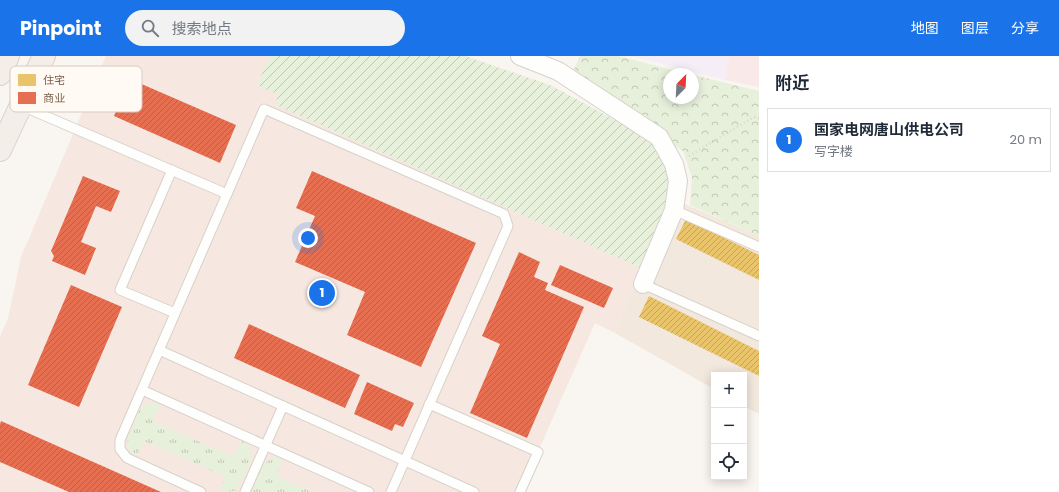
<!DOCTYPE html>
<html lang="zh">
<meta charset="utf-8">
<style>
body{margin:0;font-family:Poppins,"Noto Sans SC",sans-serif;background:#f2f2f3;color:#1f2937}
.controls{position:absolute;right:12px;bottom:12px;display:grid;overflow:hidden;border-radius:0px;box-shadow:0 2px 10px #0003}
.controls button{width:36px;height:36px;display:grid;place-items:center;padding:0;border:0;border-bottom:1px solid #e0e1e3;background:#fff;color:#1f2937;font:20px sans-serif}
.compass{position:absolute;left:663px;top:12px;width:36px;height:36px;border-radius:50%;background:#fff;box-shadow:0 2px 10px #0003;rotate:24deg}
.you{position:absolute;left:308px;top:182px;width:14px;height:14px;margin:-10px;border:3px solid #fff;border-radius:50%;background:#1a73e8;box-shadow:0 0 0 6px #1a73e833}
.badge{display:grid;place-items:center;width:26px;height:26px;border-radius:50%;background:#1a73e8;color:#fff;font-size:13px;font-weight:700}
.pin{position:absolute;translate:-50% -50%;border:2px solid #fff;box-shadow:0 1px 4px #0006}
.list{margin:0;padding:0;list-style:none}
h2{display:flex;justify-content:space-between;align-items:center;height:52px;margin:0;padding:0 16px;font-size:17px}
h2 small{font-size:13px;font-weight:400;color:#747a83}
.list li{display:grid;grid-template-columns:26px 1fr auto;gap:12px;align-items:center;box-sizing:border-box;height:64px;margin:0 8px 8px;padding:0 8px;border:1px solid #e0e1e3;border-radius:0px}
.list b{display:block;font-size:15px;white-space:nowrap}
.list p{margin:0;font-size:13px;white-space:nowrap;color:#747a83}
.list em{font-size:13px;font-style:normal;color:#747a83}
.icon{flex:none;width:22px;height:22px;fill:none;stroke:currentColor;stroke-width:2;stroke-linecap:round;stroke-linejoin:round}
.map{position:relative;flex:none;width:759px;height:436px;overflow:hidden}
header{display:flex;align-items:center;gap:24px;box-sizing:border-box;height:56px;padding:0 20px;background:#1a73e8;color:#fff}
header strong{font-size:19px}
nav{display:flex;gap:22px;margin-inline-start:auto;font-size:14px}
.search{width:280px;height:36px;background:#f2f2f3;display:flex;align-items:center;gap:10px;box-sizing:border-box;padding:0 14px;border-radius:22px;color:#747a83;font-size:15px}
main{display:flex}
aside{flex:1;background:#fff}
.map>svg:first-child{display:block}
.residential{fill:#f2e8de}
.commercial{fill:#f6e8e1}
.education{fill:#f6eef6}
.medical{fill:#fae9e9}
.grass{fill:url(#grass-tufts)}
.forest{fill:url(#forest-crowns)}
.garden{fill:url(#garden-furrows)}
.homes{fill:url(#homes-hatch)}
.shops{fill:url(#shops-hatch)}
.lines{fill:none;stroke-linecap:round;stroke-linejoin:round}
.service-casing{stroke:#d7d1cb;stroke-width:11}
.minor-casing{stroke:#d7d1cb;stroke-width:20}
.primary-casing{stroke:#dad1cc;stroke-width:24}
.path{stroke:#dcd5d0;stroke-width:2.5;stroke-dasharray:1 3;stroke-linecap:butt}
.service{stroke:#fefefd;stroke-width:9}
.minor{stroke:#fefefd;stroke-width:18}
.primary{stroke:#f3eee8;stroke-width:22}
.key{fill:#fffaf3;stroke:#d7cbc1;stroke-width:1}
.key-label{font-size:11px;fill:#7a5c4d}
</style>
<header>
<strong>Pinpoint</strong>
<div class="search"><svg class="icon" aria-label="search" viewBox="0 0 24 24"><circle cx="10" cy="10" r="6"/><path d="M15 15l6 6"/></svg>搜索地点</div>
<nav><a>地图</a><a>图层</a><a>分享</a></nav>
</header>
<main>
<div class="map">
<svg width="759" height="436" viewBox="0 0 759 436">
<defs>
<pattern id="grass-tufts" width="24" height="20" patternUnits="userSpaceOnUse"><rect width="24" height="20" fill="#e7f0db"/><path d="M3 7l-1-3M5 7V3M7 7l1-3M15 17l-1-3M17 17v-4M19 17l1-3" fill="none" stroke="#c0c6b4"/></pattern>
<pattern id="forest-crowns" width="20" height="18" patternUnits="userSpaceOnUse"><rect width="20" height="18" fill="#e7f0db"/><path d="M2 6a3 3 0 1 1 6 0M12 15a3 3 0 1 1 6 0" fill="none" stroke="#c0c6b4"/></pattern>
<pattern id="garden-furrows" width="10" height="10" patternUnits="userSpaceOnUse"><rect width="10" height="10" fill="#e7f0db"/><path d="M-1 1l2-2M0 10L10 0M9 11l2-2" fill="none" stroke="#c0c6b4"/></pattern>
<pattern id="homes-hatch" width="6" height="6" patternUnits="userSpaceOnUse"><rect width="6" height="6" fill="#e9c46a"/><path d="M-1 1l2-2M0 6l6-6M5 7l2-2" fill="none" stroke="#c2a259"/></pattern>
<pattern id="shops-hatch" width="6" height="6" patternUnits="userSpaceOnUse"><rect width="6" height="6" fill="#e76f51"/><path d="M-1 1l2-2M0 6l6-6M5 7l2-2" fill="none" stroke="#c05e45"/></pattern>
</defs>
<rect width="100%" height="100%" fill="#f9f5f0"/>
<polygon class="residential" points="669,141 759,180 759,358 744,350 744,319 714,319 714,333 615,277"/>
<polygon class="commercial" points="106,0 465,0 552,30 641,212 615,277 595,267 520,436 0,436 0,280 8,262 21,201"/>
<polygon class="education" points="631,0 729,0 725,24"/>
<polygon class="medical" points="729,0 759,0 759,31 725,24"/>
<g class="grass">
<path d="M155 347 160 349 153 365 234 401 242 385C247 388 253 393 252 400 251 407 240 428 236 435L219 436 226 421 144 385 137 400C121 393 129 379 134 367 136 363 138 356 141 353 144 348 150 347 155 347Z"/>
<path d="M278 401 283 404 276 420 312 436H252C258 420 259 405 278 401Z"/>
</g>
<polygon class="forest" points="580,0 618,0 688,18 669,18 669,42 693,42 693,19 759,35 759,180 690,149 692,122 683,95 571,20"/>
<polygon class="garden" points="270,0 465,0 552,30 650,83 670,107 669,141 641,212 274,48 279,39 257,29"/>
<g class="homes">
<polygon points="686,163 759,199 759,224 676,183"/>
<polygon points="649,240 759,295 759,320 639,261"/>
</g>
<g class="shops">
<polygon points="130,23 236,69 220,107 114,60"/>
<polygon points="312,115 476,187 421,311 347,279 365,236 295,206 315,160 296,152"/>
<polygon points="83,120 120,135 111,156 96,150 81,186 96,192 85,219 52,205 54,200 51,195"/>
<polygon points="519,196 540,206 534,221 548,227 545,234 584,251 527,382 470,357 500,288 482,280"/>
<polygon points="560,209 613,232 604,252 551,229"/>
<polygon points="71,229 122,251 79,351 28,329"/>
<polygon points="249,268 360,319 345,352 234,302"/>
<polygon points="367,326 414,347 403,371 395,368 392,375 354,358"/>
<polygon points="1,365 161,436 69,436 0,406 0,368"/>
</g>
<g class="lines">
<defs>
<g id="service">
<polyline points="22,50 227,138"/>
<polyline points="172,114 120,234 175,257"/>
<polyline points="674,154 759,191"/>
<polyline points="643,228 759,280"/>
<polyline points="159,294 474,436"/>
<polyline points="142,334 369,436"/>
<polyline points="429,348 538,396 520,436"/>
<polyline points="201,436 127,402 120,393 120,384 264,53 504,158 508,170 391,436"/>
<polyline points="245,436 283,350"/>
</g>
<polyline id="minor" points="520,0 558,15 659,81 674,108 678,125 674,154 643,228"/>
<g id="primary">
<polyline points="0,18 8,0"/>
<polyline points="0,94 44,0"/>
</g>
</defs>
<use href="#service" class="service-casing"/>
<use href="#minor" class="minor-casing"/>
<use href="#primary" class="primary-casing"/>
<polyline class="path" points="689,100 754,61 759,62"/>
<use href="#service" class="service"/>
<use href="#minor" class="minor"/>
<use href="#primary" class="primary"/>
</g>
<rect x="10" y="10" width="132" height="46" rx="6" class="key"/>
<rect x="18" y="18" width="18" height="12" fill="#e9c46a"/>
<rect x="18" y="36" width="18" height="12" fill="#e76f51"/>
<g class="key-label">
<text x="43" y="28">住宅</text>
<text x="43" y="46">商业</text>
</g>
</svg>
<div class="controls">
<button>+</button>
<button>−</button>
<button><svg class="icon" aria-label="locate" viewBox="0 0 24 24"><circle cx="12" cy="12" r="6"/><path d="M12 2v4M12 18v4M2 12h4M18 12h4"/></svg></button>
</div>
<svg class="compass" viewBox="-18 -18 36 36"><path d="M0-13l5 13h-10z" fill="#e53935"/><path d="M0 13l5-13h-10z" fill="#747a83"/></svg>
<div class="you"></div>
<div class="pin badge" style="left:322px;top:237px">1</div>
</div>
<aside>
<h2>附近<small></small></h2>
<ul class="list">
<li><span class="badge">1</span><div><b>国家电网唐山供电公司</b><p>写字楼</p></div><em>20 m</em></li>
</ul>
</aside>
</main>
